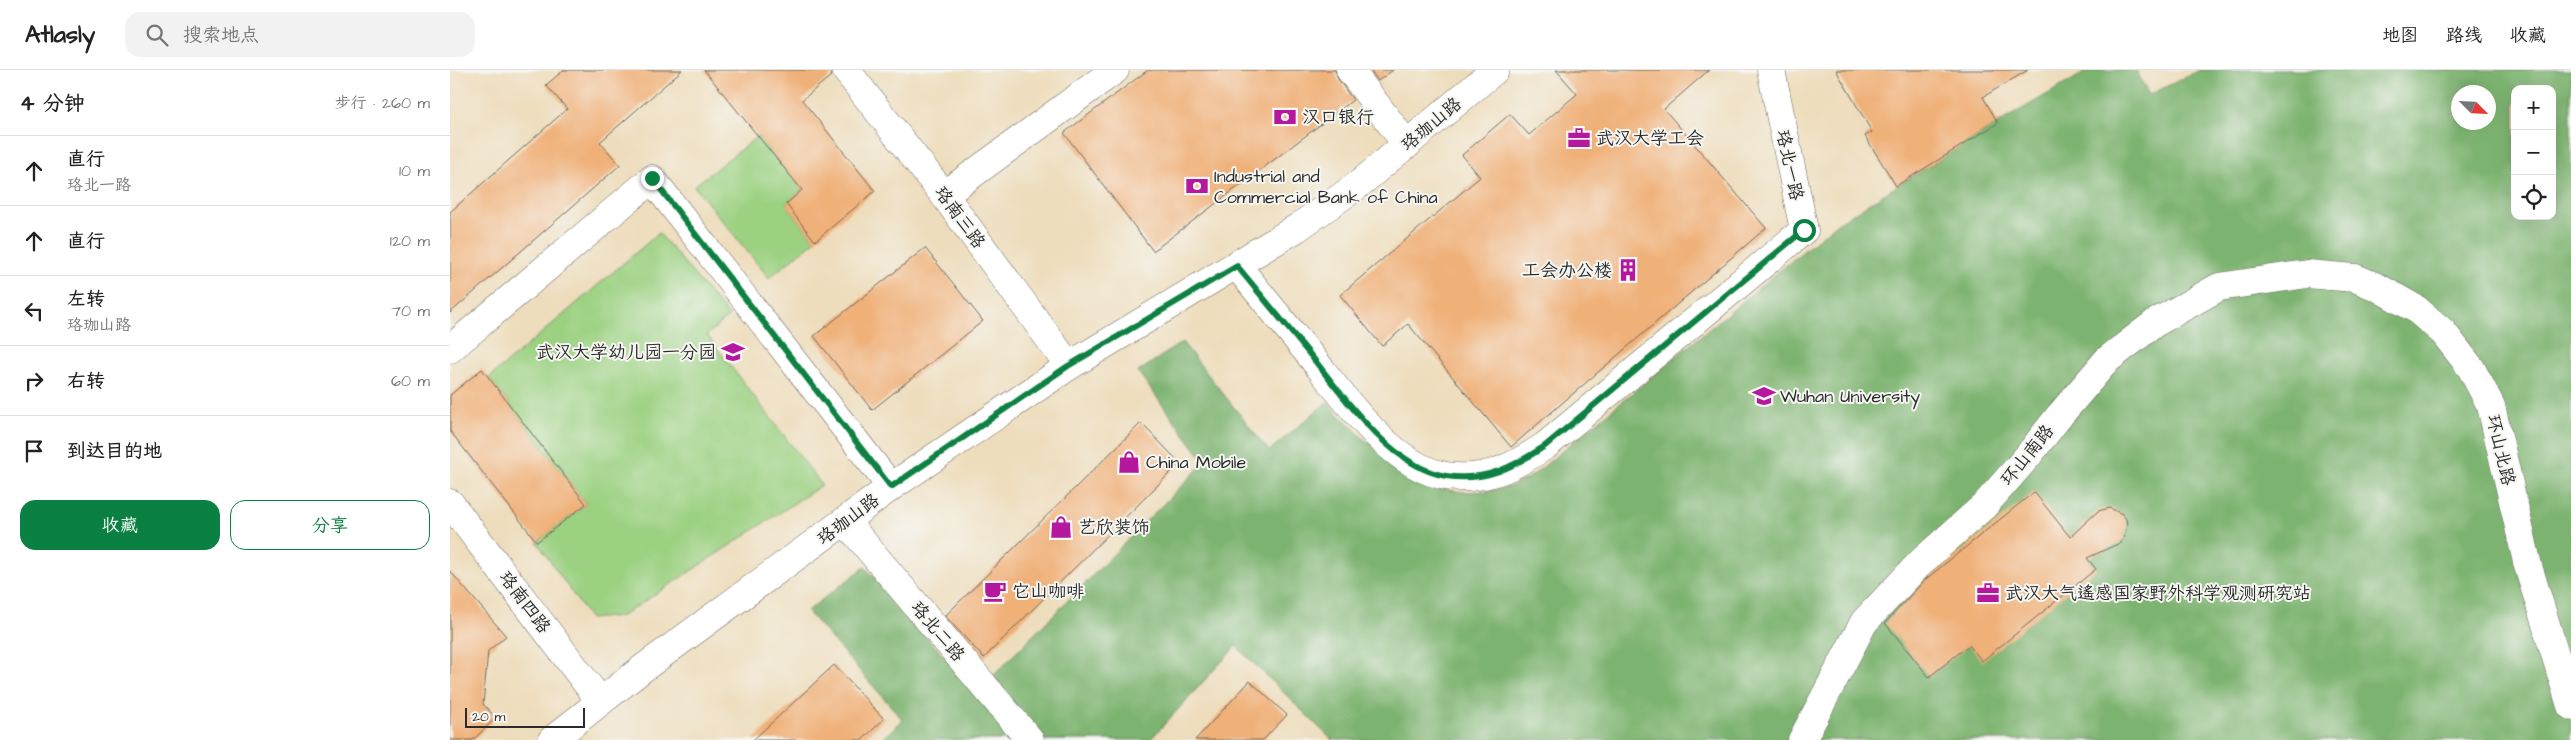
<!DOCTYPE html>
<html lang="zh">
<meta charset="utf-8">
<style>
body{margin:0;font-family:"Architects Daughter","LXGW WenKai TC",sans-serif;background:#f2f2f2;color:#222}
.controls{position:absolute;right:15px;top:15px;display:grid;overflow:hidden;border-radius:10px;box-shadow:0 5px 20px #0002}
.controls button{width:45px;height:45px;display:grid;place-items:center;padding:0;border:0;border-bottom:1px solid #e0e0e0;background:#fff;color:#222;font:25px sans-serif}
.compass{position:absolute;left:2001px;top:15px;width:45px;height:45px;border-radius:50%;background:#fff;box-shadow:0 5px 20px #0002;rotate:114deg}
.scale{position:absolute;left:15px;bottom:12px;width:120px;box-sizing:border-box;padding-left:5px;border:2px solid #2b2b2b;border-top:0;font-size:14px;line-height:18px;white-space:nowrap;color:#2b2b2b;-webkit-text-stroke:4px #f6f6f2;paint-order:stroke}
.stop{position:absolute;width:15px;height:15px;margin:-11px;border:4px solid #0b8043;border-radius:50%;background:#fff}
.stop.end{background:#0b8043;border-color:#fff;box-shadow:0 1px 5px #0008}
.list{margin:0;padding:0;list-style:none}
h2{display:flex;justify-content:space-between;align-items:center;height:65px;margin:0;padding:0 20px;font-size:21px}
h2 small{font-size:16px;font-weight:400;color:#767676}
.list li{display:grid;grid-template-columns:32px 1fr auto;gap:15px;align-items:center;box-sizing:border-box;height:70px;padding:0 20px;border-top:1px solid #e0e0e0}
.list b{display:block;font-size:19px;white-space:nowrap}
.list p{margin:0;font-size:16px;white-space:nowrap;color:#767676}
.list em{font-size:16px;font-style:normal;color:#767676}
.actions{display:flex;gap:10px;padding:15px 20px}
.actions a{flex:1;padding:11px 0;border:1px solid #0b8043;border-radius:15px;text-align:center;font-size:18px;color:#0b8043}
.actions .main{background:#0b8043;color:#fff}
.icon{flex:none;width:28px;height:28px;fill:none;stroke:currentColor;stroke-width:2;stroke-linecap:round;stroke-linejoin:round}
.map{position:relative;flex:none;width:2121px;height:670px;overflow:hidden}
header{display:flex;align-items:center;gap:30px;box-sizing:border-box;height:70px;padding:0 25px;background:#fff;border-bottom:1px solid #e0e0e0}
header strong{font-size:24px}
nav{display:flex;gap:28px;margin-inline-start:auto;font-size:18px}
.search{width:350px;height:45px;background:#f2f2f2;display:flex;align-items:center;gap:12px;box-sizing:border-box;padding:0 18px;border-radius:15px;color:#767676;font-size:19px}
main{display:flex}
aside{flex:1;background:#fff}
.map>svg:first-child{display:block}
.green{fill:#9cd182;stroke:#647e56}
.forest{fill:#7db370;stroke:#546f4e;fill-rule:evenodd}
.building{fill:#f0b179}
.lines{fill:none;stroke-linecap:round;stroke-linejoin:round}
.minor-casing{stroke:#6f695e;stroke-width:29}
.minor{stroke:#fff;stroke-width:28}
.route{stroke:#0b8043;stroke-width:6}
.labels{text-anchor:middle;stroke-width:4;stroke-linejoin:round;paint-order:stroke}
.poi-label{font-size:18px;fill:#2b2b2b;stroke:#f6f6f2;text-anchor:start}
.street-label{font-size:18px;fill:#2b2b2b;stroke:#f6f6f2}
</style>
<header>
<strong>Atlasly</strong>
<div class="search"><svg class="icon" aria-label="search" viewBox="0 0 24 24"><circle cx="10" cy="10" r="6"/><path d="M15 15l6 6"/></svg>搜索地点</div>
<nav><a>地图</a><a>路线</a><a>收藏</a></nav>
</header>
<main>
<aside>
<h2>4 分钟<small>步行 · 260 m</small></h2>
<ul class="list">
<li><svg class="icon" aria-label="ahead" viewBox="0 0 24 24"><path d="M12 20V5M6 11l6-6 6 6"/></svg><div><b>直行</b><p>珞北一路</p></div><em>10 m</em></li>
<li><svg class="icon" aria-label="ahead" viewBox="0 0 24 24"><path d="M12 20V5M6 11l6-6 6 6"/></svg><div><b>直行</b></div><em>120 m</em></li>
<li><svg class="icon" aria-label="left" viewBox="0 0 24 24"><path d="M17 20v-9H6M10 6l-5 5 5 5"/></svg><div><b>左转</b><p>珞珈山路</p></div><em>70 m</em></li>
<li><svg class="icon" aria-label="right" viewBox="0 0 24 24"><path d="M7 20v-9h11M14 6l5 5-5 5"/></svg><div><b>右转</b></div><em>60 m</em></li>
<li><svg class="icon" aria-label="arrive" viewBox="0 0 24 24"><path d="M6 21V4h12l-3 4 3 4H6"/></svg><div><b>到达目的地</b></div></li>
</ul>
<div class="actions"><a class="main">收藏</a><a>分享</a></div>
</aside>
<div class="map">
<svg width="2121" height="670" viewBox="0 0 2121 670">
<rect width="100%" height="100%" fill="#f6f6f2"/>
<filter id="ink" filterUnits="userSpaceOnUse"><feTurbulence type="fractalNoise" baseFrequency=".02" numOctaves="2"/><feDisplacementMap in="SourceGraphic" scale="10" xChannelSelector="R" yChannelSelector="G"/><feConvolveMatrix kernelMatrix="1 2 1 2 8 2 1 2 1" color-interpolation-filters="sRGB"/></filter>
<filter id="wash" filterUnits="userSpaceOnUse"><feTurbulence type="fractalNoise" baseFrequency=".0096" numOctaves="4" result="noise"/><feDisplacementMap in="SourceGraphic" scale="20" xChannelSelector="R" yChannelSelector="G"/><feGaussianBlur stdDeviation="1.12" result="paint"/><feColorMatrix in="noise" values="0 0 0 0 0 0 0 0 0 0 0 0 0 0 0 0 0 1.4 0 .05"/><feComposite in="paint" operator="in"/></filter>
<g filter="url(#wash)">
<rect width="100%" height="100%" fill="#eeddbc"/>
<g class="green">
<polygon points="308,66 352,120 336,134 365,171 319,208 244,116"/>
<polygon points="209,163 279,246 257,265 372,415 172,546 140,549 87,472 136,434 39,308"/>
</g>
<path class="forest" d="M1639 0H1686L1699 25 1750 0H2121V670H882L786 576 700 670H431L453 650 357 541 415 497 526 623 755 392 688 302 732 272 819 381 877 332 914 369 991 419 1013 422 1038 421 1059 417 1082 406 1386 154 1548 53ZM2065 19H2102V146H2065ZM2009 22H2039V52H2009Z"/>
<g id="blocks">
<g class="building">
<polygon points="114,0 232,0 150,72 170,95 0,243 0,142 117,39 96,15"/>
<polygon points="254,0 381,0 382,5 352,30 425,121 365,171 336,134 352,120"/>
<polygon points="698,0 885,0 888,9 903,30 703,181 614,63"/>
<polygon points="920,0 943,0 928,11"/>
<polygon points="1106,0 1259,0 1214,39 1316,158 1061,377 958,254 932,276 890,225 1030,107 1012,85 1060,44 1079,65 1127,24"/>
<polygon points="1386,0 1578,0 1533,27 1548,53 1446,116 1415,66 1422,62"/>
<polygon points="475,178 533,251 422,340 364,266"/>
<polygon points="32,299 136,434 87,472 0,361 0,325"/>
<polygon points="691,353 730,393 534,588 495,546"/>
<polygon points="1584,422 1620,467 1648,441 1660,438 1672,444 1676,449 1677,456 1674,468 1670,473 1637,488 1646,499 1532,591 1519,575 1479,607 1435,553 1476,509"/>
<polygon points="0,501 56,566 38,581 33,634 46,648 23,670 0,670"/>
<polygon points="384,595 434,649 412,670 303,670"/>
<polygon points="800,611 837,645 813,670 745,670"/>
</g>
</g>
</g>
<g filter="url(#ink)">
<use href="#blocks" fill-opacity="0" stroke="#6f695e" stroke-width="1"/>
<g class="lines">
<defs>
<g id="minor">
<polyline points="396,0 494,125 619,296"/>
<polyline points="900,0 957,75"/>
<polyline points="494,125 665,0"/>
<path d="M787 196C811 225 835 255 859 284 892 325 941 397 996 406 1036 412 1063 397 1095 376L1354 160 1321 0"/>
<polyline points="0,279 202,109 441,417"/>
<polyline points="0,433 150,631"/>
<polyline points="396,452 580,670"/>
<polyline points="102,670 192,599 441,417 619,296 847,158 908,115 1045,0"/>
<polyline points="1352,670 1414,552 1472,491 1534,436 1577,387 1610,345 1657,290 1705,253 1769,217 1857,204 1905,208 1927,217 1966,239 1993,262 2021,298 2041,336 2078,496 2121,636"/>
</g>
</defs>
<use href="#minor" class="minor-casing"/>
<use href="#minor" class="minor"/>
</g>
</g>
<g class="lines" filter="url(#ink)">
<path class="route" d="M202 108 441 417 618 296 787 196C812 226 837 257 862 287 894 327 941 397 996 406 1036 412 1063 397 1095 376L1354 160"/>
</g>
<defs>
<symbol id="bank-bare" viewBox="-9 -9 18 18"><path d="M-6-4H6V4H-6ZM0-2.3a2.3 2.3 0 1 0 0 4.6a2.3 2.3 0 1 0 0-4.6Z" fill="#b5179e" stroke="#f6f6f2" stroke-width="2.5" paint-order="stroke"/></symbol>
<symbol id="office-bare" viewBox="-9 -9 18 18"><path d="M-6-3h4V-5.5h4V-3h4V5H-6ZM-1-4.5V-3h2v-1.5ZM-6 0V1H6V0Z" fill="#b5179e" stroke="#f6f6f2" stroke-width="2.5" paint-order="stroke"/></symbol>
<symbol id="building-bare" viewBox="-9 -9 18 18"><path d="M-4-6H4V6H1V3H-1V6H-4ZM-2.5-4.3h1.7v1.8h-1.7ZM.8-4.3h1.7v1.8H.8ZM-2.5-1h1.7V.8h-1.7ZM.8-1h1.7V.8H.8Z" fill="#b5179e" stroke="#f6f6f2" stroke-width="2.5" paint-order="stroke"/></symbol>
<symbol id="school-bare" viewBox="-9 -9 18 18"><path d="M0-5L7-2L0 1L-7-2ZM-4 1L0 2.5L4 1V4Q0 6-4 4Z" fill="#b5179e" stroke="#f6f6f2" stroke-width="2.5" paint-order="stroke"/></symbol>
<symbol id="university-bare" viewBox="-9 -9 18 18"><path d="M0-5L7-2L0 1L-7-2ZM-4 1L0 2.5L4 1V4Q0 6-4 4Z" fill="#b5179e" stroke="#f6f6f2" stroke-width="2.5" paint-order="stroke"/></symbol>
<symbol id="shop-bare" viewBox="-9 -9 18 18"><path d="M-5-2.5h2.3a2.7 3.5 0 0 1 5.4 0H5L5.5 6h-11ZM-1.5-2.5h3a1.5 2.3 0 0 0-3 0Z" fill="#b5179e" stroke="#f6f6f2" stroke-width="2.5" paint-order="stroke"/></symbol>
<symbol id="cafe-bare" viewBox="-9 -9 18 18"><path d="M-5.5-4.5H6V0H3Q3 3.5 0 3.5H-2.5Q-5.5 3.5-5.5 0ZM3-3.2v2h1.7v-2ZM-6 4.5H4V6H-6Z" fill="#b5179e" stroke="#f6f6f2" stroke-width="2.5" paint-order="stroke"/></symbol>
</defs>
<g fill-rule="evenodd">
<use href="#bank-bare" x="819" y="31" width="32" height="32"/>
<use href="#office-bare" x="1113" y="52" width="32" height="32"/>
<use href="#bank-bare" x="731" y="100" width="32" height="32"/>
<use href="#building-bare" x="1162" y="184" width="32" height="32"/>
<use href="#school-bare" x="267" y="266" width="32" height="32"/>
<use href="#university-bare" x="1298" y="310" width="32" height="32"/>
<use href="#shop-bare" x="663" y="376" width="32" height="32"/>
<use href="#shop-bare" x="595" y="441" width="32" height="32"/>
<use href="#cafe-bare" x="529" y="505" width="32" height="32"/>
<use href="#office-bare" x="1522" y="507" width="32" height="32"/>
</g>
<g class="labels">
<g class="poi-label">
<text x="852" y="53">汉口银行</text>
<text x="1146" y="74">武汉大学工会</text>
<text x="764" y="112">Industrial and<tspan x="764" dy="21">Commercial Bank of China</tspan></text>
<text x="1162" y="206" text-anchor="end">工会办公楼</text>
<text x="266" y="288" text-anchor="end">武汉大学幼儿园一分园</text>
<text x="1330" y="332">Wuhan University</text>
<text x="696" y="398">China Mobile</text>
<text x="628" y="463">艺欣装饰</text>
<text x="562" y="527">它山咖啡</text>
<text x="1555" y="529">武汉大气遥感国家野外科学观测研究站</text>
</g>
<g class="street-label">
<text transform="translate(981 54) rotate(-40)" y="6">珞珈山路</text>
<text transform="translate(1340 95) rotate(78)" y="6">珞北一路</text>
<text transform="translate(510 147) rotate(54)" y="6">珞南三路</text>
<text transform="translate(2051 380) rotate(77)" y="6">环山北路</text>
<text transform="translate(1577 385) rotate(-51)" y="6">环山南路</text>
<text transform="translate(398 449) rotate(-37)" y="6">珞珈山路</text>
<text transform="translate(75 532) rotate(53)" y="6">珞南四路</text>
<text transform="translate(488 561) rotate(50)" y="6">珞北二路</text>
</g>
</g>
</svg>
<div class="controls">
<button>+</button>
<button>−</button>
<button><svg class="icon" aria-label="locate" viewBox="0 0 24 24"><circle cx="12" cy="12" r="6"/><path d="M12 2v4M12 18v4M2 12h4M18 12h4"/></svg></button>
</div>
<svg class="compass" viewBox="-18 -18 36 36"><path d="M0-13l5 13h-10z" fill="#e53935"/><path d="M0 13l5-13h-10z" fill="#767676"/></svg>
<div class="scale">20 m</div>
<div class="stop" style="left:1354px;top:160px"></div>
<div class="stop end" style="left:202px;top:108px"></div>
</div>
</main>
